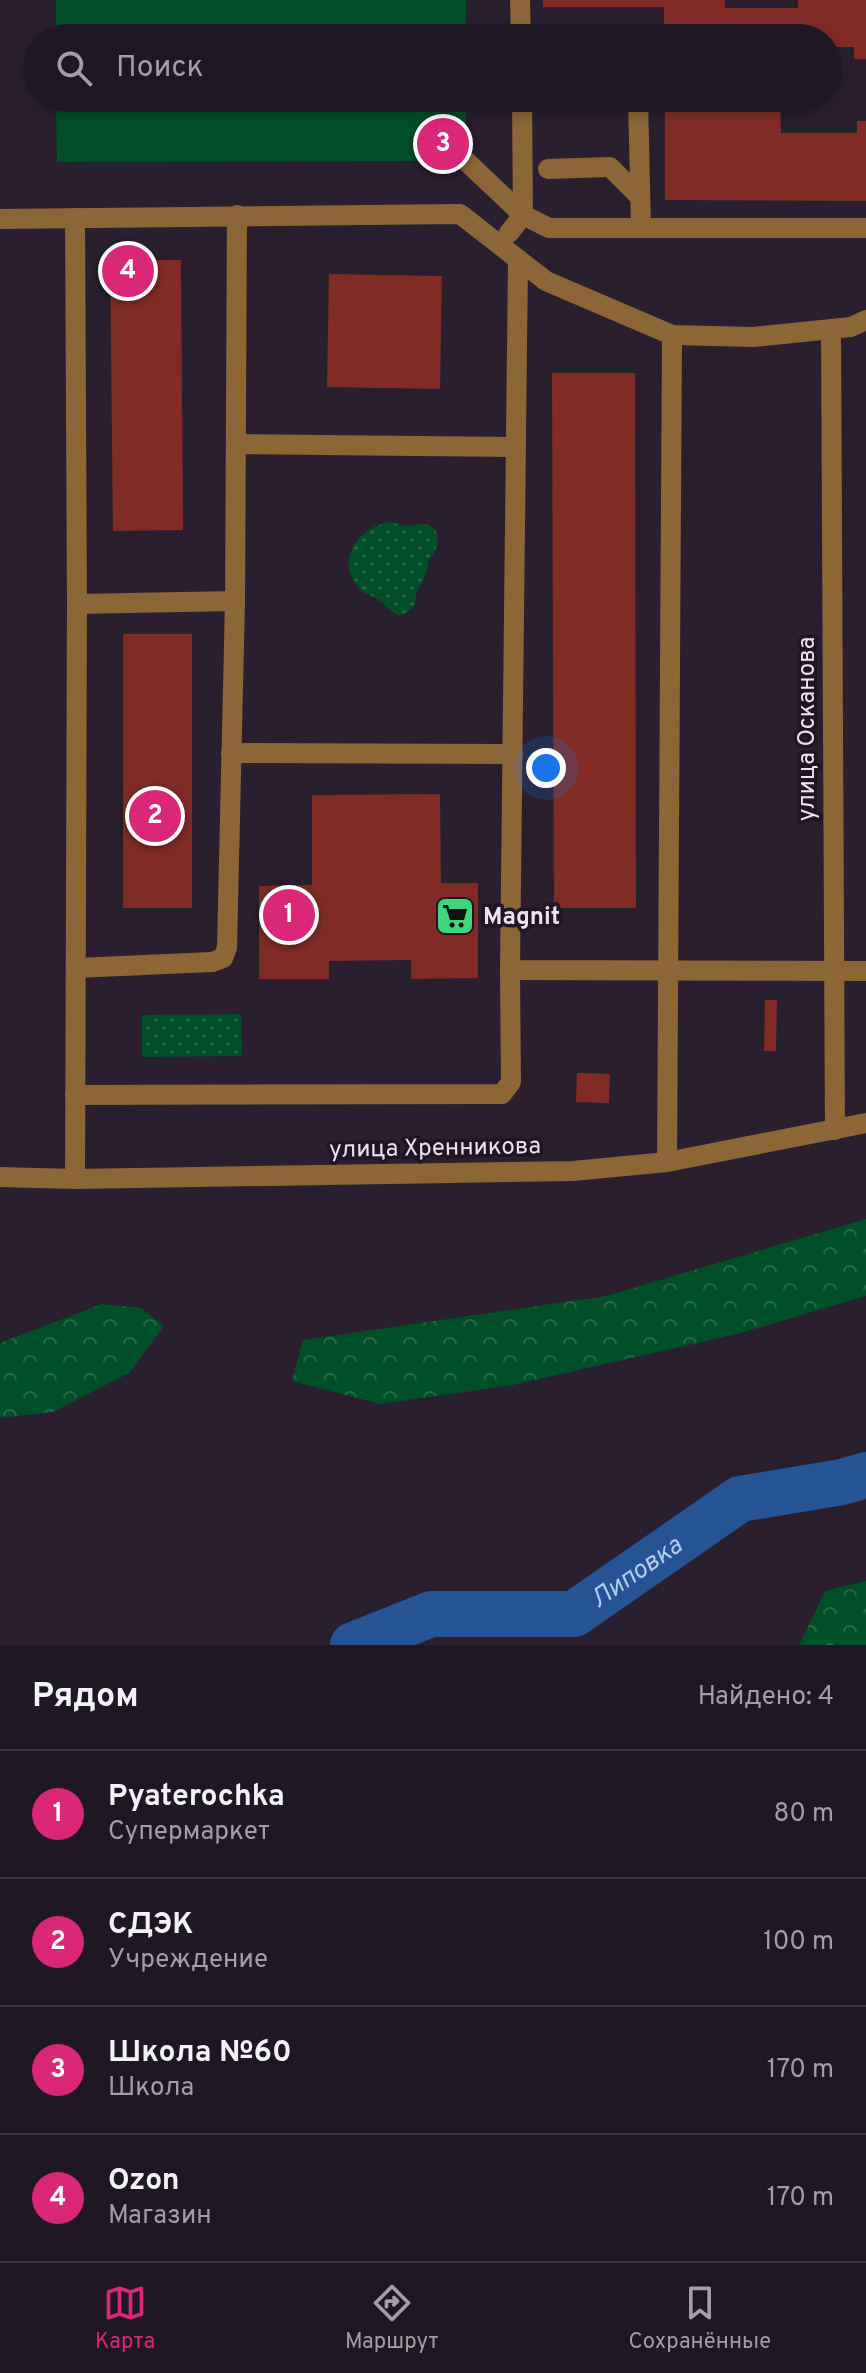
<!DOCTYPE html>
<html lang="ru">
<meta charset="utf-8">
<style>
body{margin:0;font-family:Overpass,sans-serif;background:#27202b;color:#f1f3f6}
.you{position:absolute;left:546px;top:768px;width:28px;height:28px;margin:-20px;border:6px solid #fff;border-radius:50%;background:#1a73e8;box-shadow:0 0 0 12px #1a73e833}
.badge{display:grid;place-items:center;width:52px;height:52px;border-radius:50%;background:#db2777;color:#fff;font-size:26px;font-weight:700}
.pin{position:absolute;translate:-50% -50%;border:4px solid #fff;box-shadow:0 2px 8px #0006}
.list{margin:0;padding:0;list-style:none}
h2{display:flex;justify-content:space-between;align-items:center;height:104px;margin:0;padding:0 32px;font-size:34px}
h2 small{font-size:26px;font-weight:400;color:#a19fa6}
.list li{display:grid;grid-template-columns:52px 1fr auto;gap:24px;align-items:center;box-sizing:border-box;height:128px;padding:0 32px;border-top:2px solid #3c3641}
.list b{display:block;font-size:30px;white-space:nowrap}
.list p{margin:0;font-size:26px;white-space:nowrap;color:#a19fa6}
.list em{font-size:26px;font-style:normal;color:#a19fa6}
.icon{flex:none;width:44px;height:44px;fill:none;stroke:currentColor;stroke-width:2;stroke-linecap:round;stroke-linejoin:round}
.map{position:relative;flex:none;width:866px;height:1645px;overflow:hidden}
.search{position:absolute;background:#1f1723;box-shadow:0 4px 12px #0003;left:24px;right:24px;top:24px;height:88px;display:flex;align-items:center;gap:20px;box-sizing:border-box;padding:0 28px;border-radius:44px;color:#a19fa6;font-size:30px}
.sheet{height:616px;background:#1f1723}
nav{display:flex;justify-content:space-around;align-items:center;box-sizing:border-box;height:112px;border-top:2px solid #3c3641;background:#1f1723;font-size:22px;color:#a19fa6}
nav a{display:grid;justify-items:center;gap:4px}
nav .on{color:#db2777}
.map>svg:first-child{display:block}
.grass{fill:#004f29}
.forest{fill:url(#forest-crowns)}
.park{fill:url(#park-dots)}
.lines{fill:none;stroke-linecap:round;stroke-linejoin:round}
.river{stroke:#255394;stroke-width:46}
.building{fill:#802c25}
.minor{stroke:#8d6638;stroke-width:20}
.labels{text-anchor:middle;stroke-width:7;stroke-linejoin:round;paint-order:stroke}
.street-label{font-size:24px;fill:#eae3ee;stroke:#1f1525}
.poi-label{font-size:24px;font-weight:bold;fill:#eae3ee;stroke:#1f1525;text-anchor:start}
.water-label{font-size:26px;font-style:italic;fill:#b2ccf1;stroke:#1f1525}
</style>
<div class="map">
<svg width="866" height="1645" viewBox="0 0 866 1645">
<defs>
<pattern id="forest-crowns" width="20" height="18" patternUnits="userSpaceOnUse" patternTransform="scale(2)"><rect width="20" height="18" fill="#004f29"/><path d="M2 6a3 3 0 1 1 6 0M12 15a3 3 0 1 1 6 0" fill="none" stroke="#256848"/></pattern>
<pattern id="park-dots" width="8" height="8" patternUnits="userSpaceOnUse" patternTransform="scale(2)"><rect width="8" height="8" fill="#004f29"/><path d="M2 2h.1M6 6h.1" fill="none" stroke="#256848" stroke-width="1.8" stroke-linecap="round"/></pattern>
</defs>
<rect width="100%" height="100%" fill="#291f2f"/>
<g class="grass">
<rect x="56" y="0" width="410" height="38"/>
<polygon points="56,98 466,98 466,161 57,162"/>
</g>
<g class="forest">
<polygon points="866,1219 866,1296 737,1334 513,1385 380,1404 292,1381 303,1340 606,1296"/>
<polygon points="102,1304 141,1308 164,1326 129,1373 53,1412 0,1418 0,1343"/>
<polygon points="866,1581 866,1645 799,1645 825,1591"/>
</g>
<g class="park">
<path d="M390 522C396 523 404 527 409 526 414 526 418 523 423 524 444 526 440 550 428 560 428 575 423 579 417 592 415 596 416 601 415 605 398 624 393 612 380 601 373 595 364 595 358 587 335 558 359 527 390 522Z"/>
<polygon points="241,1014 242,1056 142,1057 142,1015"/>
</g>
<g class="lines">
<path class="river" id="s1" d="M353 1645 431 1614H574L740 1499 842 1482 866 1475"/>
</g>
<g class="building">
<polygon points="543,0 725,0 725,8 798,8 798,0 866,0 866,59 854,59 854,47 828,47 828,38 664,38 664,7 543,7"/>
<polygon points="665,98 780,98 781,133 857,133 857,121 866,121 866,201 665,200"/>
<polygon points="110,260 181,260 183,530 113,531"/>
<polygon points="329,274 442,276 440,389 327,387"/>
<polygon points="552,373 635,373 636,908 554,908"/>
<rect x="123" y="634" width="69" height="274"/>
<polygon points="440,794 441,883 478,883 478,978 411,979 411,960 329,961 329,979 259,979 259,886 312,885 312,795"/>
<polygon points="765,1000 777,1000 776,1051 764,1051"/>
<polygon points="577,1073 610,1074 609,1103 576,1102"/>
</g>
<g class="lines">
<g class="minor">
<polyline points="520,0 521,38"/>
<polyline points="638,98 641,228"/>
<polyline points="466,161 523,215 549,228 866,228"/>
<polyline points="548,169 610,167 640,197"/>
<polyline points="75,218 77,604 75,1179"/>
<polyline points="0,219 460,214 546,281 672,335 753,337 851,327 866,320"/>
<polyline points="509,233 523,215 522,98"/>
<polyline points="518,259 510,970 866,971"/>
<polyline points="831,329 835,1130"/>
<polyline points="236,444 516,447"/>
<polyline points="77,604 235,601"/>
<polyline points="231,753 513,754"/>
<polyline points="76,968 212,962 223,958 227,948 235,601 237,215"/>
<polyline points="75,1095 502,1094 511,1082 510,970"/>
<polyline points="667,1162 672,335"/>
<polyline points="0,1177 75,1179 573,1171 667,1162 866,1123"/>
</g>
</g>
<defs>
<symbol id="supermarket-square" viewBox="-11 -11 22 22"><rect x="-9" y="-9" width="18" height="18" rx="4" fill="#40d77c" stroke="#1f1525"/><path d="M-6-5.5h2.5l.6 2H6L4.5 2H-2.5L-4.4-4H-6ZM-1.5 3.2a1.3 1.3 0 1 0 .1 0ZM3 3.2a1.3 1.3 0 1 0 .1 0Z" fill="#111"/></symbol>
</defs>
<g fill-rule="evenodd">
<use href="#supermarket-square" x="433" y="894" width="44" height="44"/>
</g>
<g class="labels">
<g class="street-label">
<text transform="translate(806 729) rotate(-90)" y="8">улица Осканова</text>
<text transform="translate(435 1147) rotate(-1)" y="8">улица Хренникова</text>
</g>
<g class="poi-label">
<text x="483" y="924">Magnit</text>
</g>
<g class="water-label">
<text dy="9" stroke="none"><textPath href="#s1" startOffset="302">Липовка</textPath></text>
</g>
</g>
</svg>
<div class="you"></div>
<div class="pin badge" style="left:289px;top:915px">1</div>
<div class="pin badge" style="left:155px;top:816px">2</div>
<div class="pin badge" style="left:443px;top:144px">3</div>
<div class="pin badge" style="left:128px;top:271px">4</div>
<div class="search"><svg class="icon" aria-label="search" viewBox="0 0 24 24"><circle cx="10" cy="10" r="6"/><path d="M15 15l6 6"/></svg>Поиск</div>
</div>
<section class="sheet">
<h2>Рядом<small>Найдено: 4</small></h2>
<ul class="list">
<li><span class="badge">1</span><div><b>Pyaterochka</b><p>Супермаркет</p></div><em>80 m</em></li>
<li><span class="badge">2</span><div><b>СДЭК</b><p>Учреждение</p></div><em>100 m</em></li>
<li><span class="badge">3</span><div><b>Школа №60</b><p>Школа</p></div><em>170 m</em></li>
<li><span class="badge">4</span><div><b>Ozon</b><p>Магазин</p></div><em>170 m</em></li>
</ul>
</section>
<nav>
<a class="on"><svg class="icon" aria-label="map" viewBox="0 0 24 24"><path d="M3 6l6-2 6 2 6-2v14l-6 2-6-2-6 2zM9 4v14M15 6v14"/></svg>Карта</a>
<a><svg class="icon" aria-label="directions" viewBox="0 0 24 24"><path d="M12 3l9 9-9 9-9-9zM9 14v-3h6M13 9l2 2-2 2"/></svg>Маршрут</a>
<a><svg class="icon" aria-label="saved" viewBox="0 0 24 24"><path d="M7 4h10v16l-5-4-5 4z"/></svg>Сохранённые</a>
</nav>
